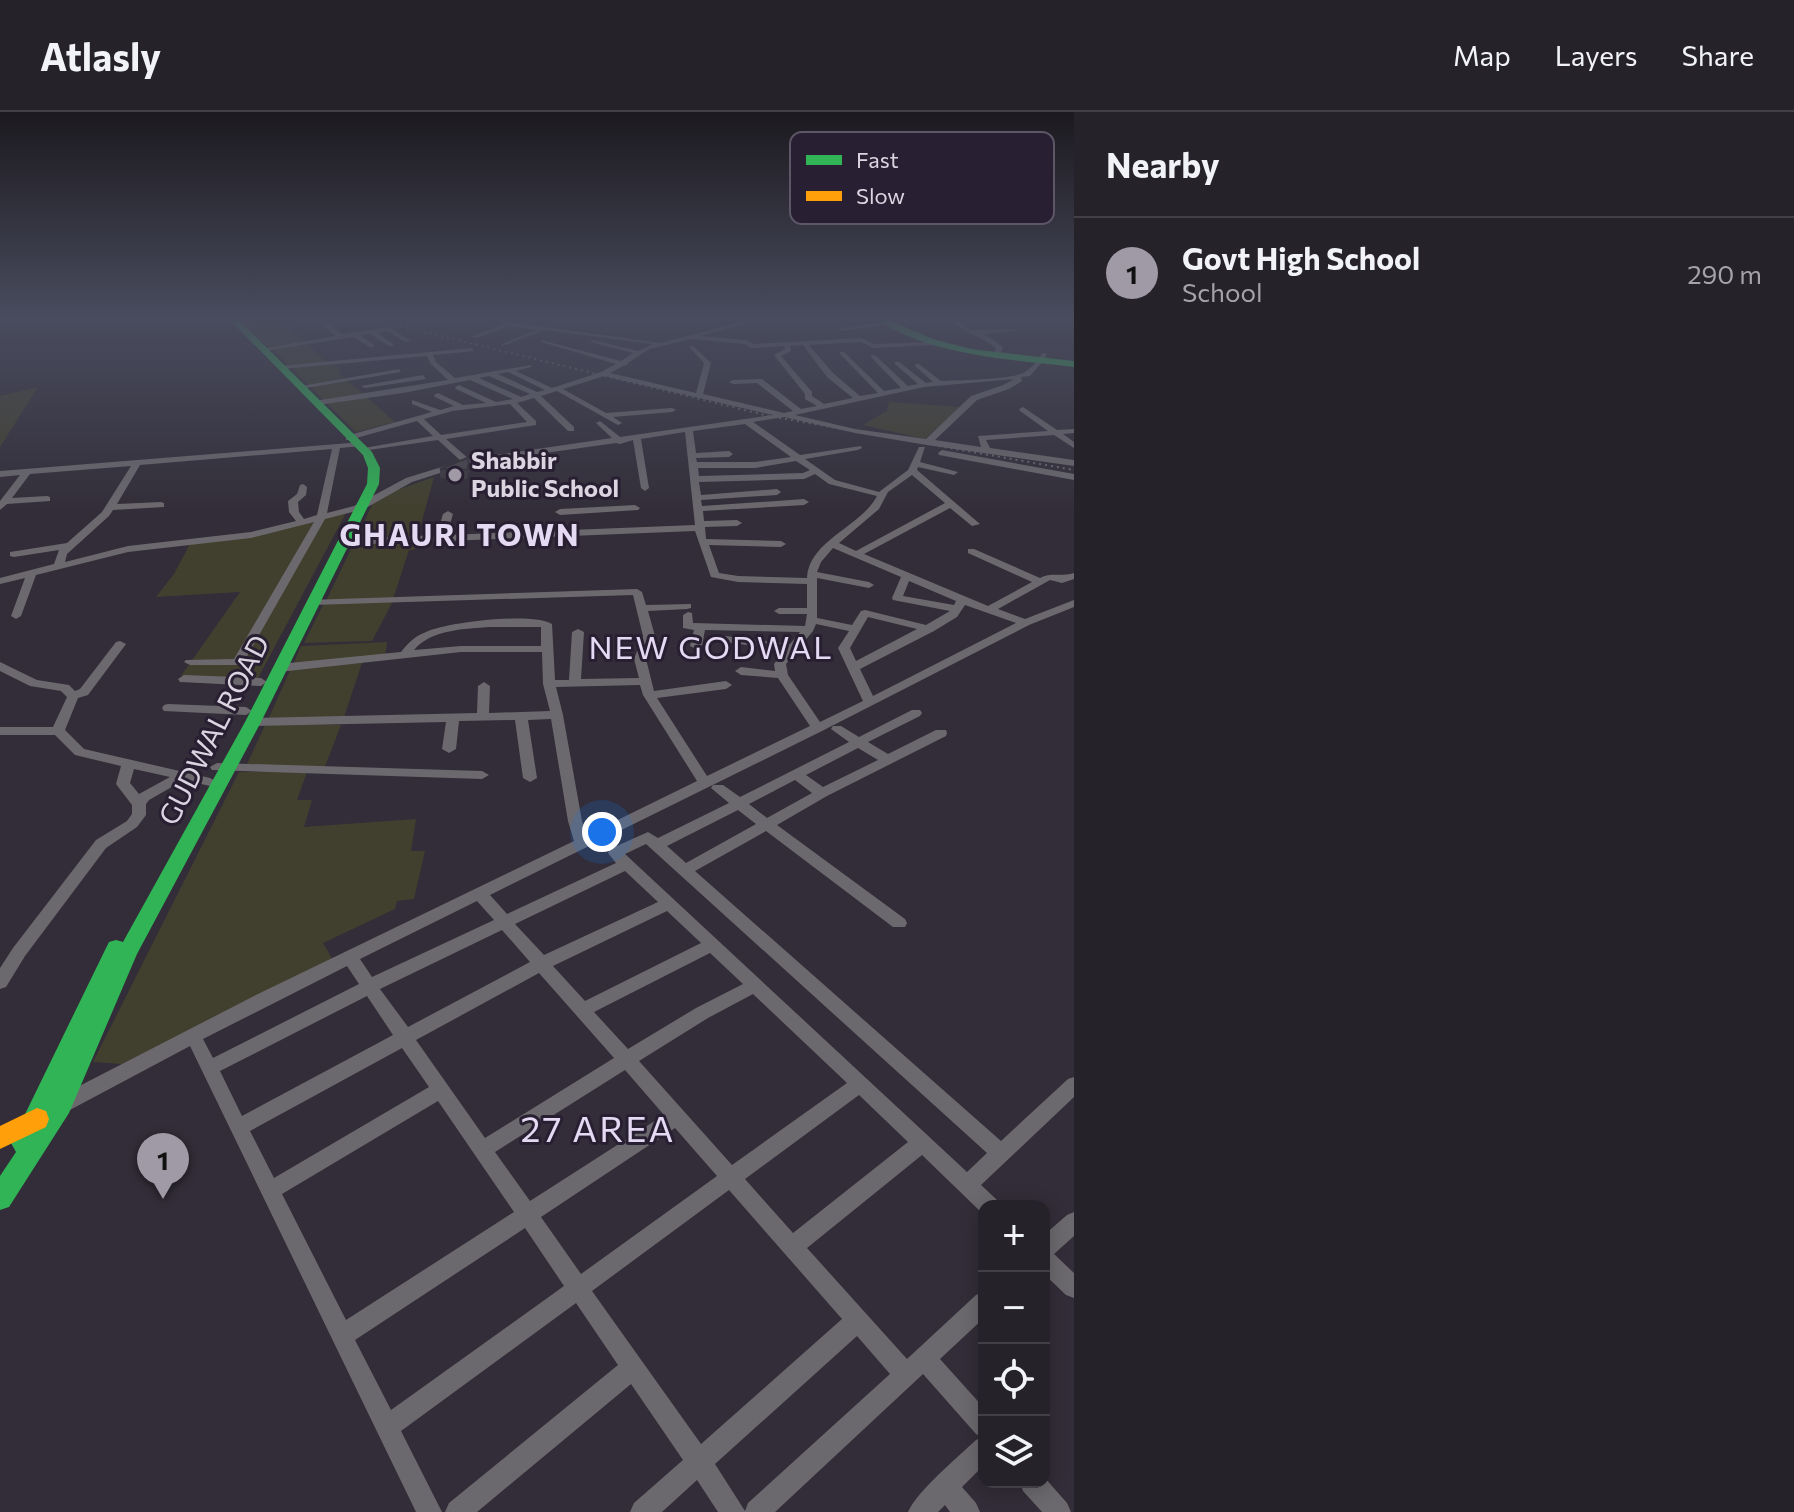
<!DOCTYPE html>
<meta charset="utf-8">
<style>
body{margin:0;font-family:Commissioner,sans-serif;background:#322f36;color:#f1f3f6}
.controls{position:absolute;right:24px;bottom:24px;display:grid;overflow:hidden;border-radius:16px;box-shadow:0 4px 20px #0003}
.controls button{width:72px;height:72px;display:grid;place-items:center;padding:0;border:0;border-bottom:2px solid #423f47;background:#26222a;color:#f1f3f6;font:40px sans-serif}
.you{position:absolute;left:602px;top:720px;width:28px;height:28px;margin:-20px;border:6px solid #fff;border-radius:50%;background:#1a73e8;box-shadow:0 0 0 12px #1a73e833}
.badge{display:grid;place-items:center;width:52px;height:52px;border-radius:50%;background:#9f9aa6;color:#111;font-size:26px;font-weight:700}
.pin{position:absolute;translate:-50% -66px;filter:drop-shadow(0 2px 4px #0008)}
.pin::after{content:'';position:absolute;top:42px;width:28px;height:24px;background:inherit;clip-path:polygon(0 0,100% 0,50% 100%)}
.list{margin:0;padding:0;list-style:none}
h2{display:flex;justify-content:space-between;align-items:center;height:104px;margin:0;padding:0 32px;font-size:34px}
h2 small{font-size:26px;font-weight:400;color:#a4a4a8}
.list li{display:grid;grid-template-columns:52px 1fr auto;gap:24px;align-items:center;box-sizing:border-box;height:112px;padding:0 32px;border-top:2px solid #423f47}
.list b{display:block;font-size:30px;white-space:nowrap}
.list p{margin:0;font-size:26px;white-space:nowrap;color:#a4a4a8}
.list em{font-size:26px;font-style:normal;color:#a4a4a8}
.icon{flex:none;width:44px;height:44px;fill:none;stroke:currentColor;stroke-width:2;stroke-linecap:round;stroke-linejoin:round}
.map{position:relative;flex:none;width:1074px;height:1400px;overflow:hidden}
header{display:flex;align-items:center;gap:48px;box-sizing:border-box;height:112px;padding:0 40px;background:#26222a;border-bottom:2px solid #423f47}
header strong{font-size:38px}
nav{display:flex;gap:44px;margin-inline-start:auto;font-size:28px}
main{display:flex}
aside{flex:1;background:#26222a}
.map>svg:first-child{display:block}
.green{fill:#41402e}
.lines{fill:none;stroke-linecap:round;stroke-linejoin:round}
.street{fill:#6c696e;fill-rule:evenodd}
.fast{fill:#30b455;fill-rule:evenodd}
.slow{fill:#ff9f0a;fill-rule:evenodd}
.rail{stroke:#6d696f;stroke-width:2;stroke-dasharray:2 4;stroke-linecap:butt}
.wall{fill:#3e3a42}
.building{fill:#48444d;stroke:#323036;stroke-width:2}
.poi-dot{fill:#9f9aa6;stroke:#282032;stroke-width:3}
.labels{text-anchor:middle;stroke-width:6;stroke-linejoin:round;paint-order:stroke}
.far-poi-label{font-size:24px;font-weight:bold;fill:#dad5e1;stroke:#282032;text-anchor:start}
.street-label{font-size:28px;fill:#dad5e1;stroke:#282032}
.far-district-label{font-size:30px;font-weight:bold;letter-spacing:2px;fill:#e5daf3;stroke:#282032}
.quarter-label{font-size:32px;letter-spacing:2px;fill:#e5daf3;stroke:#282032}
.near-neighbourhood-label{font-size:36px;letter-spacing:2px;fill:#e5daf3;stroke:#282032}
.key{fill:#282032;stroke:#5d5667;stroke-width:2}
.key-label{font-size:22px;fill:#dad5e1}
</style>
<header>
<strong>Atlasly</strong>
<nav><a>Map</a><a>Layers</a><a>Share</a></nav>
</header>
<main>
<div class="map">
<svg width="1074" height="1400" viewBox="0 0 1074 1400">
<rect width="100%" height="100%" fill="#322d38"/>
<g class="green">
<polygon points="239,207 281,207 305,230 269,236"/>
<polygon points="306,232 329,251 335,251 341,259 339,261 395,310 356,320 272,237"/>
<polygon points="38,275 0,335 0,284"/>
<polygon points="889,290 961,295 925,327 863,313 887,299"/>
<polygon points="434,365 414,438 409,438 393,487 326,489 373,391 389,381"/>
<polygon points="347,399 257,568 181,564 240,480 156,485 174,462 191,430 216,428"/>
<polygon points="393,489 372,529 304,531 324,491"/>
<polygon points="387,530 385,544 293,553 301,534"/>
<polygon points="362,551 343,608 268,608 291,556"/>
<polygon points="266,611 341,613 324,657 247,652"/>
<polygon points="239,660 307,660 297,688 312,688 304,715 416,707 411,739 425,739 414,787 397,789 395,797 323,831 333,848 122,952 93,950"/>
</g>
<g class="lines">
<g class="street">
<polygon points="246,207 259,207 237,213 234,211"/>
<polygon points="316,207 323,207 342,222 388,215 411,229 406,230 387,219 377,221 393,232 393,234 389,234 370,222 360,223 374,233 374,235 370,235 353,225 264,239 261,237 335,224"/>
<path d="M753 207H764L700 224 746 228 753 232 862 226 874 232 937 230 935 233 873 236 861 230 809 233 833 261 860 284 878 281 840 242V240H844L884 279 901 276 871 245V243H875L908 274 918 272 895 252V250H899L926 271 933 270 915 254V252H919L941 269C960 268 1011 268 1025 260 1032 256 1039 247 1042 241H1046V246L1030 264 1021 265 1022 269 1009 277 977 288 935 328 981 335 978 324 1048 319 1020 299 1019 297 1023 295 1057 318 1074 317V321L1063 322 1074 330V336L1054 323 986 328 990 336 1074 348V354L927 333 855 321 784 305 753 310 800 343 861 334 862 336 858 338 805 347 835 368 879 380 908 358 919 335H925L920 350 958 360 954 363 918 355 917 358 980 412 972 414 950 396 864 442 988 494 1032 470 968 441V437H974L1040 466C1050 460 1061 465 1074 461V467L1062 471 1050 468 998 497 1025 507 1074 488V495L1029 513 822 619 490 783 507 802 616 751 608 741 610 737 648 720 658 726 729 691 711 676 713 673H723L740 685 849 630 831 617 833 614H841L859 625 912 598H920L922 601 920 604 868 630 888 642 936 618H946L947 621 946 624 827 684 777 713 905 807 907 811 905 815H893L766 719 695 759 1001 1029 1068 967 1074 965V985L981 1073 996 1087 999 1094H984V1102L982 1101 922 1043 807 1136 907 1247 976 1183 984 1180V1206L940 1247 984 1296V1353L962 1375 976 1391 980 1400H950L945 1393 938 1400H908C918 1378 957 1346 976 1328L982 1325 976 1322 923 1262 775 1400H718L697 1368 662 1400H630L634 1391 683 1348 631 1272 477 1400H445L449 1391 618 1253 576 1191 401 1319 442 1400H416L190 934 68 999 61 1001 54 999 52 993 54 987 258 882 574 729 568 709 551 607 528 608 537 666 530 670 523 666 515 608 459 609 456 637 449 641 442 637 446 610 253 614 247 610 253 606 477 601 478 574 484 570 490 574 489 601 550 599 543 572 542 540H461L279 560 273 556 279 552 401 540C408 531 415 524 426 520 448 510 533 500 552 512L555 568H569L572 520 578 517 584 520 581 567 639 566 634 547 643 524 633 483 312 493 308 492V488L637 477 642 480 646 493 691 492V496L687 497 648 499 655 524 646 547 654 579 726 569 732 573 726 577 657 586 707 664 810 614 778 566 741 563 735 559 741 555 775 559 774 552 785 538 725 530 719 527 725 524 790 532 800 520 705 518 702 534 696 537 690 534 694 518 683 516V503L688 500 692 501 693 511 805 514 807 502H779L774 499 779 496H807V472L738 470 711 465 695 419 345 433 340 430 345 427 437 423 443 402 448 399 453 402 447 423 695 413 685 320 641 327 649 376 645 379 641 376 633 328 620 332 616 331 468 352 412 370 364 397 325 407 242 553H190L184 550 186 548 234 547 314 410 251 426 128 440 36 463 21 504 16 507 11 504 25 466 0 472V466L54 452 59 438 14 445 10 444V440L67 431 102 400 131 354 30 362 12 386 47 384 50 385V389L7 392 0 398V389L20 363 0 365V359L362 330V334L340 336 327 401 354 394 406 366 461 349 438 328 362 339 358 337 433 324 417 309 349 328H346V324L432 300 412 292V288L440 298 454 294 435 285 434 283 438 281 463 293 486 291 456 277 455 275 459 273 496 290 513 287 470 268 403 281 317 293 313 291 314 289 448 268 431 252 427 244 281 257 279 254 472 236 474 239 433 243 436 250 455 266 531 253V255L516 259 552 276 601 260 616 252 541 230V228L621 249 633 241 590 230 593 228 638 239 653 232 544 218 502 234V232L537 218 509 214 476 226 471 225 508 210 660 231ZM691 227 744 232 752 236 784 234 785 237 774 243 805 282V287L817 294 801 297 762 267 733 268 729 270 733 272 757 271 793 299 784 301 703 282 711 251 692 233 689 235 704 251 696 281 610 261 623 254 627 253 628 251 649 237ZM803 233 827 265 853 286 824 292 812 284V280L781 244 791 239 790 234ZM508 260 545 278 537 280 498 262ZM489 264 530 282 521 285 479 266ZM604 264 773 303 620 325 600 309 596 311 612 326 469 347 446 327 536 313V309L517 291 534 286 568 319H574V315L541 284 557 279 618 313 622 311 613 305 672 300 676 298 672 296 606 301 563 277ZM1014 267 1003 273 971 284 926 327 855 317 795 303 924 275ZM510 292 527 310 441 323 424 307 452 299ZM745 312 791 345 755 350H697L696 346 729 345 733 342 729 339 696 341 693 319ZM332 337 317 403 304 407 299 400 298 390 306 383 307 375 303 372 300 373 297 382 288 389 289 400 296 409 251 420 128 434 65 450 67 442 109 404 113 398 164 395V391L161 390 117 392 140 353ZM796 349 810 358 803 361 699 364 698 356H755ZM815 362 829 372 877 384C861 415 809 428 807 466L738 464 719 461 709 433 781 435 786 432 781 429 706 427 705 415 737 414 742 411 737 408 704 409 703 399 804 393 809 390 804 387 702 394 701 388 777 383 781 380 777 377 701 383 699 370 804 367ZM912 363 945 391 856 439 839 431 879 397 888 380ZM833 436 901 465 892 486 893 488 950 499 926 513 865 498 861 499 852 513 817 506V466L869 476 874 473 869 470 817 460 821 450ZM909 469 956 489 954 493 903 484ZM965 493 1016 511 873 584 860 557 934 519 957 505ZM868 505 917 517 856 549 850 536ZM816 512 849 519 838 536 863 589 820 610 788 563 786 552 813 519ZM490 515H541V534H461L414 538C432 517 465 517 490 515ZM640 573 643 583 697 669 587 723 582 709 563 603 556 575ZM858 636 878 648 823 675 806 663ZM795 668 812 681 767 706 749 692ZM738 698 756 712 686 751 667 734ZM646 732 987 1041 967 1060 625 742ZM625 759 658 790 544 843 515 812ZM477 789 494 808 372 865 360 847ZM667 799 701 831 585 889 553 854ZM502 818 530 850 408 915 380 877ZM710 841 743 872 696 896 628 937 594 900ZM347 854 359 872 213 946 203 927ZM539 861 614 946 485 1026 416 928ZM753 882 847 971 732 1053 639 949 708 906ZM367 884 393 923 242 1004 220 959ZM402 936 429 975 274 1066 250 1019ZM625 958 664 1003 530 1089 495 1040ZM859 983 908 1030 793 1121 745 1067ZM438 989 514 1100 346 1208 282 1082ZM675 1016 717 1064 581 1162 541 1105ZM729 1078 842 1207 701 1332 592 1179ZM525 1116 564 1174 391 1298 355 1228ZM857 1224 890 1262 748 1391 745 1399 715 1352Z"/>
<polygon points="901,207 908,207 909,209 906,211"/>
<path d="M948 207H955L970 218 1014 217 1017 219 984 222 1003 235 999 245 996 247 993 245 996 236C980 224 964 220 948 207Z"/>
<polygon points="1000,207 1064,207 1067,209 1064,211 1000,211 997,209"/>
<polygon points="888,209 890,212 842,219 839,217"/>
<polygon points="399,257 401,260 300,277 296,275"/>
<polygon points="423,263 426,267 365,276 361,274"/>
<polygon points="942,338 1074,362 1074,368 939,343 938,341"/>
<polygon points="635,393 640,396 638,398 560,403 555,400 560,397"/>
<path d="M120 529 126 532 88 583 78 586 65 618 84 637 210 666 217 670 210 674 184 668 149 688 146 692V703L137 715 106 736 25 844 6 875 0 877V856L13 836 96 728 127 709 132 702V693L116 672 121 654 75 643 55 623H0V615H53L67 585 61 579 30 574 0 559V550L37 568 69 573 75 579 80 577 116 530ZM134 657 170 665 139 682 130 671Z"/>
<polygon points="184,563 261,566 267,570 261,574 180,570 178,567"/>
<polygon points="168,592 246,595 252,599 246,603 164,599 162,596 164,593"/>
<polygon points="217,651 482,659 489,663 482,667 212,658 210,655"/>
<polygon points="1074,1100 1074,1124 1054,1142 1074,1161 1074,1186 1066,1183 1044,1162 1044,1123 1067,1103"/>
<polygon points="1044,1365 1067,1391 1071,1400 1042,1400 1023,1379 1020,1370 1044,1370"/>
</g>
<g class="fast">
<polygon points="229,207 238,207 372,340 380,356 379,372 261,610 137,842 69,1001 9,1095 0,1098 0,1064 16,1040 11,1031 106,836 109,830 116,828 123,830 245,610 367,372 368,356 363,343"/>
<path d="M875 207H886L933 227 971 237 1074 249V255C1007 247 933 244 875 207Z"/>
</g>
<polygon class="slow" points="37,996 46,999 49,1007 46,1015 0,1037 0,1014"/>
<polyline class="rail" points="371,207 769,304 1074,358"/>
</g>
<polygon class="wall" points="467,346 469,359 467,367 440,366 440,357"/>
<polygon class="building" points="467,346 469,350 467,358 440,357"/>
<linearGradient id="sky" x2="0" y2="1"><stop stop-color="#1c191f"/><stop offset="0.51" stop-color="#494c5e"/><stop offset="1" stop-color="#494c5e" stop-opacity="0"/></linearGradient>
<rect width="1074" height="403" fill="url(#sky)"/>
<circle class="poi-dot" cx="455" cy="363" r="8"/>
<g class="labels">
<g class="far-poi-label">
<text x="471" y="357">Shabbir<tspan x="471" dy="28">Public School</tspan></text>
</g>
<g class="street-label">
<text transform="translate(214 618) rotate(-63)" y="10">GUDWAL ROAD</text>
</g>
<g class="far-district-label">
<text x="460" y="434">GHAURI TOWN</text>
</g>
<g class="quarter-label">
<text x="711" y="547">NEW GODWAL</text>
</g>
<g class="near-neighbourhood-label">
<text x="598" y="1030">27 AREA</text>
</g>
</g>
<rect x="790" y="20" width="264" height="92" rx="12" class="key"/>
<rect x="806" y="43" width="36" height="10" fill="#30b455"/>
<rect x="806" y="79" width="36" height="10" fill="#ff9f0a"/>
<g class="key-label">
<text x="856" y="56">Fast</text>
<text x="856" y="92">Slow</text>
</g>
</svg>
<div class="controls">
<button>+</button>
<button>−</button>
<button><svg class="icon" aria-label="locate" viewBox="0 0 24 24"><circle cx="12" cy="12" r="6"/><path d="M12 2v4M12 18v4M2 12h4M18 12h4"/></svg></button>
<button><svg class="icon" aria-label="layers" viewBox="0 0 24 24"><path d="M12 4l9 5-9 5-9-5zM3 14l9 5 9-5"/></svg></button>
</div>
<div class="you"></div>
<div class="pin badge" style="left:163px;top:1087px">1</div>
</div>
<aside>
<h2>Nearby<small></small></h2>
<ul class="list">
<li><span class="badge">1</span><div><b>Govt High School</b><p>School</p></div><em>290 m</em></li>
</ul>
</aside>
</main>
